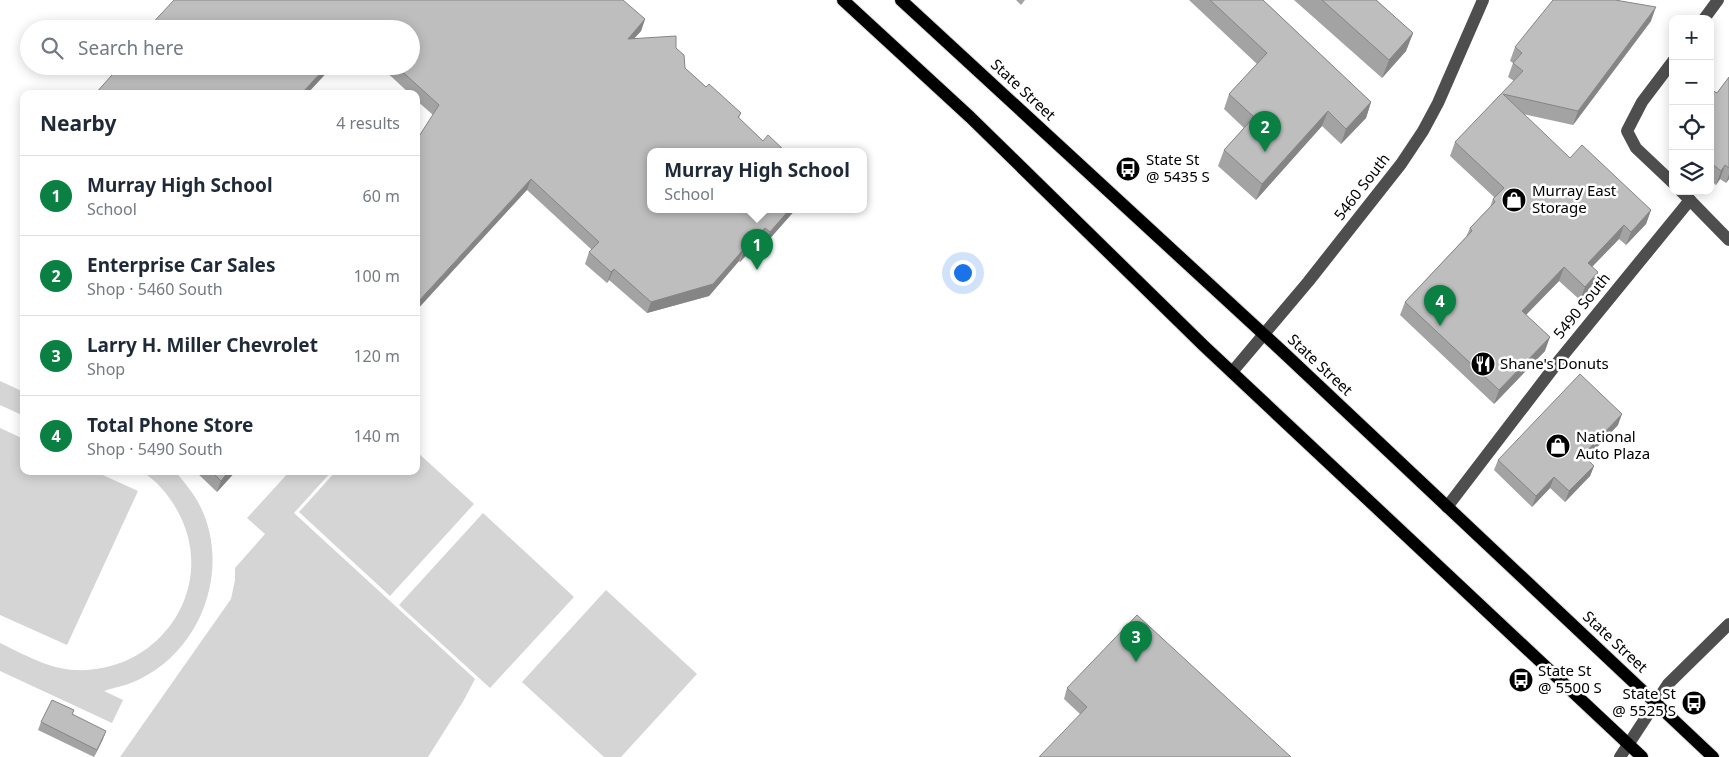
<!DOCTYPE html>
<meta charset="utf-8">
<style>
body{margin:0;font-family:"Noto Sans",sans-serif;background:#f2f2f3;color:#1f2937}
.controls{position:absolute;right:15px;top:15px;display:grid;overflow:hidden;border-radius:10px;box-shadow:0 2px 12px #0003}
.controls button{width:45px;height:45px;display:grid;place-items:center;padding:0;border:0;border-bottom:1px solid #e0e1e3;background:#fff;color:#1f2937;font:25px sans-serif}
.you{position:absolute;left:962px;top:272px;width:18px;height:18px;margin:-12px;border:4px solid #fff;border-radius:50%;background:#1a73e8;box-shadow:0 0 0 8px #1a73e833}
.badge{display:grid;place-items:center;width:32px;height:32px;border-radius:50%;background:#0b8043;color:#fff;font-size:16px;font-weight:700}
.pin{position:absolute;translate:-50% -41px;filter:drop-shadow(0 1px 2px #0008)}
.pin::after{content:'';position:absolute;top:26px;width:18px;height:15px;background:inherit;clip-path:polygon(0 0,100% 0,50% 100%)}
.popup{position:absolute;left:647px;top:148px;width:220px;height:65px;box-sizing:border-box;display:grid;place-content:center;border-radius:10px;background:#fff;filter:drop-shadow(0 1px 4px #0005);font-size:16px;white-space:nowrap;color:#747a83}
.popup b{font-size:19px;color:#1f2937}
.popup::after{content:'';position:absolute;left:50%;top:100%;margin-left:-10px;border:10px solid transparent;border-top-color:#fff}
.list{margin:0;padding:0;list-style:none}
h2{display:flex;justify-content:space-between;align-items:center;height:65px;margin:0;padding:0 20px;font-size:21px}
h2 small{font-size:16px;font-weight:400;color:#747a83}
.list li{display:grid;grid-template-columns:32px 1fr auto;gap:15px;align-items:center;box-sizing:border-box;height:80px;padding:0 20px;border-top:1px solid #e0e1e3}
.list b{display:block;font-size:19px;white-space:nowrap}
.list p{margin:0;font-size:16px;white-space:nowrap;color:#747a83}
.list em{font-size:16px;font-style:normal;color:#747a83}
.icon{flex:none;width:28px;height:28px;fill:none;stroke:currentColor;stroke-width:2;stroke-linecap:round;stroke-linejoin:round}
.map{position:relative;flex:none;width:1729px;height:757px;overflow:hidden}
.search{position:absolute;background:#fff;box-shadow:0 2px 12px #0003;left:20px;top:20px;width:400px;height:55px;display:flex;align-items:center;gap:12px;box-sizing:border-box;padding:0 18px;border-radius:28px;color:#747a83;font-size:19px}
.panel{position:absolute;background:#fff;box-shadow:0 2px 12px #0003;left:20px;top:90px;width:400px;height:385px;border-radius:10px}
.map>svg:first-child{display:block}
.green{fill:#d5d5d5}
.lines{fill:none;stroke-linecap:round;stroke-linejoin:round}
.major-casing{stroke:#dbdbdb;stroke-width:14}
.minor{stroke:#4e4e4e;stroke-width:12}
.major{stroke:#000;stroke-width:12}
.wall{fill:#a3a3a3}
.shaded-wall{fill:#858585}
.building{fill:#bebebe;stroke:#858585}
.labels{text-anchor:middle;stroke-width:5;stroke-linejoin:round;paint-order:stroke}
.street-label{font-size:15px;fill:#000;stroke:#fff}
.poi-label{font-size:15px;fill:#000;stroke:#fff;text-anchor:start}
</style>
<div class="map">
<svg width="1729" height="757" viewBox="0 0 1729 757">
<rect width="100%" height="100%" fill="#fff"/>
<g class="green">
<polygon points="0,381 24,392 24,416 0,405"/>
<polygon points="0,428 24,439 24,471 94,471 138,491 67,645 0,615"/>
<polygon points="416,451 474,504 390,596 299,512 336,471 416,471"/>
<path d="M141 471H175C183 481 192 491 198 502 232 564 204 648 140 679 129 685 116 687 104 691L123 700 112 723 0 671V643C23 654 49 669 75 670 160 674 220 586 177 510 168 494 156 480 141 471Z"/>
<polygon points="290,471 332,471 294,513 475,679 464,700 428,757 120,757 231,599 235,580 235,568 265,534 247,518"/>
<polygon points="483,513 574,597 490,688 399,605"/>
<polygon points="606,590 697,674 621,757 604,757 522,682"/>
</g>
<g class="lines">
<defs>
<g id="major">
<polyline points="843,0 970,117 1204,346 1642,757"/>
<polyline points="901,0 1283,352 1713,757"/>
</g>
</defs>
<use href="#major" class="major-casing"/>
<g class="minor">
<polyline points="1704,19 1718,0"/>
<polyline points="1673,61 1642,102 1627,131 1636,148 1673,183"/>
<polyline points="1681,191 1729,240"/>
<polyline points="1232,372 1308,282 1401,164 1423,131 1438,103 1483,0"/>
<polyline points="1447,507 1561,358 1690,200"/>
<polyline points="1620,757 1668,684 1729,624"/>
</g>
<use href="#major" class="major"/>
</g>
<g class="wall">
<polygon points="1016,0 1025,0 1021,5"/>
<polygon points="1189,0 1263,0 1371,102 1366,118 1341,144 1322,126 1256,200 1218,166 1224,150 1244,128 1224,109 1229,94 1257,64"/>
<polygon points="1294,0 1376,0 1413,33 1406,51 1382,78"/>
<polygon points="1618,0 1651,21 1573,125 1523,114 1570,158 1651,210 1646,224 1626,245 1619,239 1592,267 1598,272 1593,286 1580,300 1559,281 1526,315 1545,351 1494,404 1400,315 1405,302 1466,237 1470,228 1490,207 1493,199 1494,197 1450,156 1455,142 1514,81 1508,77 1513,63 1510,61 1515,47"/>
<polygon points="645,19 641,31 634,38 676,48 685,68 706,87 741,113 739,118 763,141 785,151 651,209 796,209 766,243 761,239 740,262 739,261 709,296 647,313 609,280 607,283 585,264 589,252 592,250 527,190 433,115 416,100 416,94 410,94 380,66 411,66 411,29"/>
<polygon points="1729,77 1729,179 1726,183 1720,179 1716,185 1710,180 1710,89 1717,93"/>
<polygon points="1618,425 1586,459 1594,466 1590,476 1565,502 1550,488 1532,507 1494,470 1498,460"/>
<polygon points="195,471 236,471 217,492"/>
<polygon points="1067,688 1291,757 1080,714 1064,699"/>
<polygon points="74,710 72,715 103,739 94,757 38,730 41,722"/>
</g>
<g class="shaded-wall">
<polygon points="1656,7 1651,21 1573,125 1578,111"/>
<polygon points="645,19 641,31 624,50 628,39"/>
<polygon points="1413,33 1406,51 1382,78 1389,60"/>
<polygon points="327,66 333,66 307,94 301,94"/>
<polygon points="1371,102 1366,118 1341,144 1346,129"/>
<polygon points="1328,111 1322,126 1256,200 1262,184"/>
<polygon points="1725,165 1720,179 1716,185 1721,171"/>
<polygon points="1729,174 1729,179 1726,183"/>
<polygon points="531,179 527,190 416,311 416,304"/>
<polygon points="790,209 796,209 766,243 770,232"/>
<polygon points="1651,210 1646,224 1626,245 1631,232"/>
<polygon points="1624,225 1619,239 1583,276 1588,263"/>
<polygon points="765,228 761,239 740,262 744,251"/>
<polygon points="743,250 739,261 709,296 647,313 651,302"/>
<polygon points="1564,267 1559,281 1517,324 1522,311"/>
<polygon points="614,269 609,280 607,283 611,272"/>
<polygon points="1598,272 1593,286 1580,300 1585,287"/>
<polygon points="1550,337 1545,351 1494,404 1499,390"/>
<polygon points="1622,414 1618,425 1579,466 1583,455"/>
<polygon points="1594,466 1590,476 1565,502 1569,491"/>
<polygon points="229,471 236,471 217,492 221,481"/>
<polygon points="1554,477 1550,488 1532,507 1536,496"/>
<polygon points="106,731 103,739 94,757 97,750"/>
</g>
<g class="building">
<polygon points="174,0 623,0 645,19 628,39 676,36 676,48 684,55 685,68 706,87 709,84 741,113 738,117 763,141 768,135 785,151 651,151 651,209 790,209 770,232 765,228 744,251 743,250 713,284 651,302 614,269 611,272 589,252 599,242 531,179 416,304 416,141 439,105 396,66 411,66 411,29 147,29"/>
<polygon points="1210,0 1263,0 1371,102 1346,129 1328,111 1262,184 1224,150 1254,117 1229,94 1267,53"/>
<polygon points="1322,0 1376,0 1413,33 1389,60"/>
<polygon points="1553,0 1615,0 1656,7 1578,111 1503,94 1570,158 1582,145 1651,210 1631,232 1624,225 1588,263 1598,272 1585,287 1564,267 1522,311 1550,337 1499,390 1405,302 1472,231 1470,228 1495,202 1493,199 1504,188 1455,142 1523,71 1513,63 1522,53 1515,47"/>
<polygon points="120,66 327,66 301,94 95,94"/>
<polygon points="1729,77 1729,168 1725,165 1721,171 1710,162 1710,89 1717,93"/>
<polygon points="1580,374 1622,414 1583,455 1594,466 1569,491 1554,477 1536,496 1498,460"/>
<polygon points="211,471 229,471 221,481"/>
<polygon points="1137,615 1291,757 1039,757 1087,707 1067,688"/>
<polygon points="52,700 74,710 72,714 106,731 97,750 41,722"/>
</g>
<defs>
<symbol id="bus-disc" viewBox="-11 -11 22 22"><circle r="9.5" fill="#000" stroke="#fff"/><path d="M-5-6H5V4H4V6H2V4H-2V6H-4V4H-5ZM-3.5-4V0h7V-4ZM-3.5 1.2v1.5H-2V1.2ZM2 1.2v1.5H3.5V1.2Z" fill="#fff"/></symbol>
<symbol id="shop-disc" viewBox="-11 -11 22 22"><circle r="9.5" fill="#000" stroke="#fff"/><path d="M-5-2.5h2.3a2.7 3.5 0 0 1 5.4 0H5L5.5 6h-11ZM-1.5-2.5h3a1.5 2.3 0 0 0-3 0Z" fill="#fff"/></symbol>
<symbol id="restaurant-disc" viewBox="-11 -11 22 22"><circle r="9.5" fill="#000" stroke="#fff"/><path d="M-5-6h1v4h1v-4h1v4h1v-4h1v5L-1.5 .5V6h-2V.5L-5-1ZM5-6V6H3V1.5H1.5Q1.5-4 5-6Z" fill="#fff"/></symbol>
</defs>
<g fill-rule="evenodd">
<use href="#bus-disc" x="1114" y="155" width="28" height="28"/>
<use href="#shop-disc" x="1500" y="186" width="28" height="28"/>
<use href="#restaurant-disc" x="1469" y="350" width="28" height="28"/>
<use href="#shop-disc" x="1544" y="432" width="28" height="28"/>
<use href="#bus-disc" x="1507" y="666" width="28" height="28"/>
<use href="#bus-disc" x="1680" y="689" width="28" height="28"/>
</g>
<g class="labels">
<g class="street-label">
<text transform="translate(1023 90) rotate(43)" y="5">State Street</text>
<text transform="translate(1362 187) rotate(-52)" y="5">5460 South</text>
<text transform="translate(1582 306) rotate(-51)" y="5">5490 South</text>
<text transform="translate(1320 365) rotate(43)" y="5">State Street</text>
<text transform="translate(1615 642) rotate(43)" y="5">State Street</text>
</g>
<g class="poi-label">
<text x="1146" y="165">State St<tspan x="1146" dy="17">@ 5435 S</tspan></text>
<text x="1532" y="196">Murray East<tspan x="1532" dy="17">Storage</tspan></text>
<text x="1500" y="369">Shane's Donuts</text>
<text x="1576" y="442">National<tspan x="1576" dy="17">Auto Plaza</tspan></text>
<text x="1538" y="676">State St<tspan x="1538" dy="17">@ 5500 S</tspan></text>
<text x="1676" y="699" text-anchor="end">State St<tspan x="1676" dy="17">@ 5525 S</tspan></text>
</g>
</g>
</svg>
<div class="controls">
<button>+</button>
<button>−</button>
<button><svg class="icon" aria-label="locate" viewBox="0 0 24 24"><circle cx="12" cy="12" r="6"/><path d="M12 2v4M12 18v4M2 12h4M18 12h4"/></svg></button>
<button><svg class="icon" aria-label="layers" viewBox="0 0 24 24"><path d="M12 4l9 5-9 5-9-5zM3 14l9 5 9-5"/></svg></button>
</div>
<div class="you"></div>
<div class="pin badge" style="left:757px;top:270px">1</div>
<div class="popup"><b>Murray High School</b>School</div>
<div class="pin badge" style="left:1265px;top:152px">2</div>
<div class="pin badge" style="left:1136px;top:662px">3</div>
<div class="pin badge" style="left:1440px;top:326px">4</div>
<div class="search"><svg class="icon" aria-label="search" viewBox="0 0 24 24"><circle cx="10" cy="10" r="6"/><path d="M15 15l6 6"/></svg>Search here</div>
<section class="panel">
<h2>Nearby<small>4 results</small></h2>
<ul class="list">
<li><span class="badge">1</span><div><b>Murray High School</b><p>School</p></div><em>60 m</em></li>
<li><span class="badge">2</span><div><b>Enterprise Car Sales</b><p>Shop · 5460 South</p></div><em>100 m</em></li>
<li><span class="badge">3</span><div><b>Larry H. Miller Chevrolet</b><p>Shop</p></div><em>120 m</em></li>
<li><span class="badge">4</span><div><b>Total Phone Store</b><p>Shop · 5490 South</p></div><em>140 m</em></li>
</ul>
</section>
</div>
